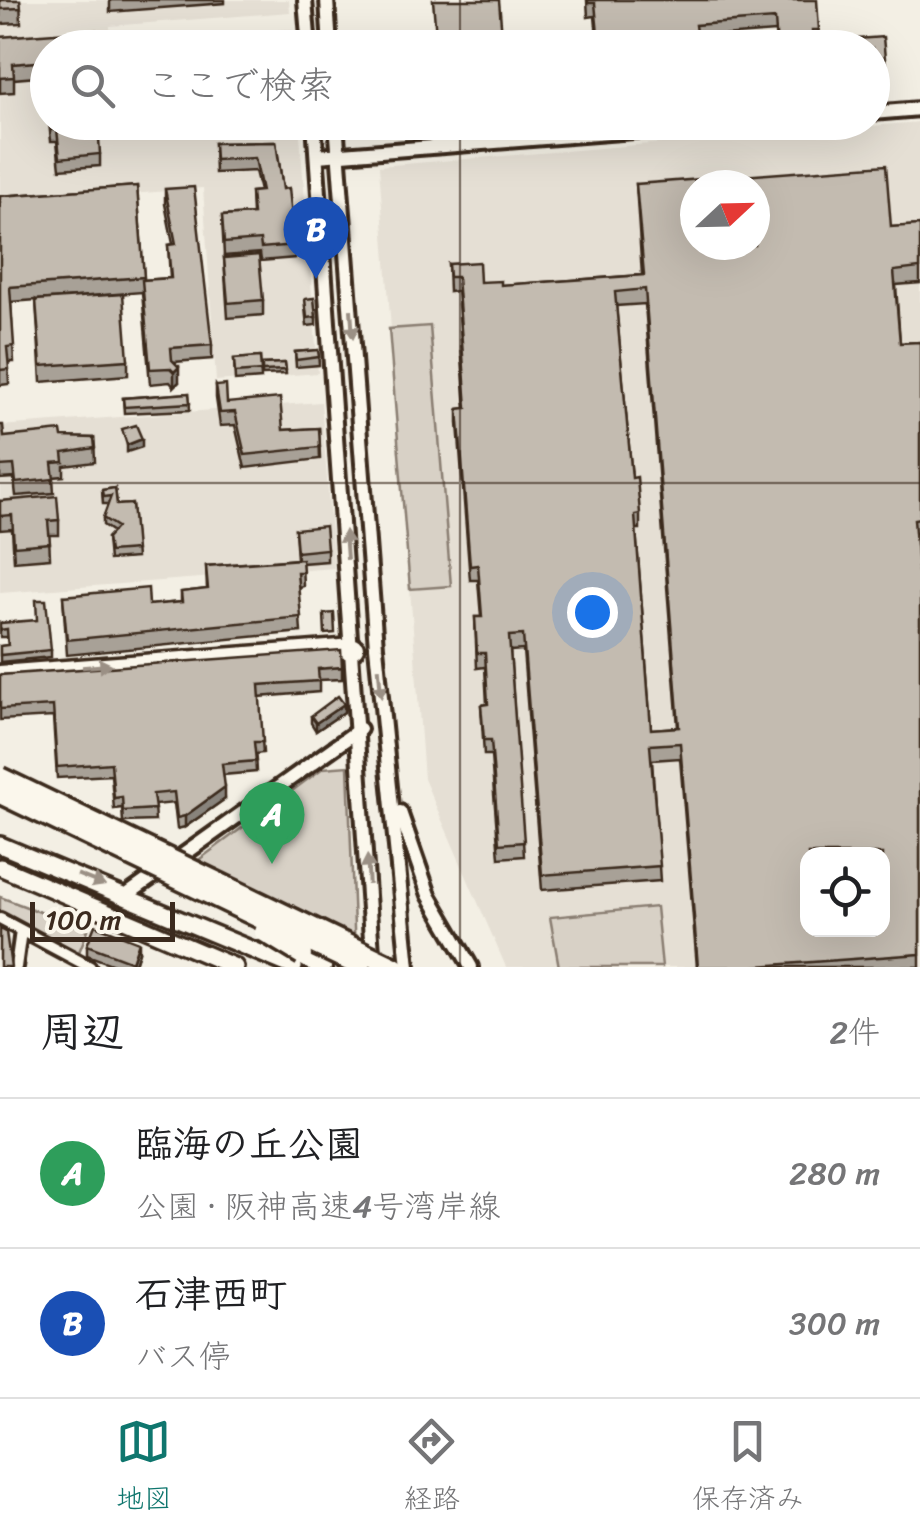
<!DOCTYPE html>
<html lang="ja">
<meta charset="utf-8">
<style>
body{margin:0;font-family:Sriracha,"Klee One",sans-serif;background:#f2f2f2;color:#202124}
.controls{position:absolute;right:30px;bottom:30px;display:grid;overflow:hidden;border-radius:20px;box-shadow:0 10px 40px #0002}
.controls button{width:90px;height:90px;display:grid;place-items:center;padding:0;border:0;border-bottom:2px solid #e0e0e0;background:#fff;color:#202124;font:50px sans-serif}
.compass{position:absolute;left:680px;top:170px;width:90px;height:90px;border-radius:50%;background:#fff;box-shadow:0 10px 40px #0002;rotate:68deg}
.scale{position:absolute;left:30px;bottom:25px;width:145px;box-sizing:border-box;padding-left:10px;border:5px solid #3b2a1e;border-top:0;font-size:28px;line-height:35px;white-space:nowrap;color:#3b2a1e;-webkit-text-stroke:8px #fbf7ec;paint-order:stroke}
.you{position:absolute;left:592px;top:612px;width:35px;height:35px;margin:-25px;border:8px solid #fff;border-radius:50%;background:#1a73e8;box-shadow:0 0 0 15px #1a73e833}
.badge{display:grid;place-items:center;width:65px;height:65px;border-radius:50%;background:#0f766e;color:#fff;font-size:32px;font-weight:700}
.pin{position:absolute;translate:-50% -82px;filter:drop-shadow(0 2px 5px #0008)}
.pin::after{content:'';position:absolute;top:52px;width:35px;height:30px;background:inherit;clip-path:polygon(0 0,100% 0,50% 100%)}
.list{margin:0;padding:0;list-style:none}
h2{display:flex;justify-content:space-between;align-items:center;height:130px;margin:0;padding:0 40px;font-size:42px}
h2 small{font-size:32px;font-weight:400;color:#757577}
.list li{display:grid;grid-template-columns:65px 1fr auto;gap:30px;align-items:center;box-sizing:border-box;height:150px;padding:0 40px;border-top:2px solid #e0e0e0}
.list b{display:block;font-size:38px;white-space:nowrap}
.list p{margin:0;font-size:32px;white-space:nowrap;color:#757577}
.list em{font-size:32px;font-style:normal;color:#757577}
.icon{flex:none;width:55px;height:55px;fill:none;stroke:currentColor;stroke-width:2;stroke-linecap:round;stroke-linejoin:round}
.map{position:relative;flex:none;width:920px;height:967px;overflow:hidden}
.search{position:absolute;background:#fff;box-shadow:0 10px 40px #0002;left:30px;right:30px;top:30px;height:110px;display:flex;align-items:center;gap:25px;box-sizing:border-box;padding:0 35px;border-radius:55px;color:#757577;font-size:38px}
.sheet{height:430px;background:#fff}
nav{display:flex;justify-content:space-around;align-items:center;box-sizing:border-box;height:140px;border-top:2px solid #e0e0e0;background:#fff;font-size:28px;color:#757577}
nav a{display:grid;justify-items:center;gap:5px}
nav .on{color:#0f766e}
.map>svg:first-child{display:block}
.built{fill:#e5dfd4;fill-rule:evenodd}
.green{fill:#d8d1c6;stroke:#8a7e72;stroke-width:2.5}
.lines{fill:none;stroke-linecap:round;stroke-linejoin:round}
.minor-casing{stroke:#3b2a1e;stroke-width:18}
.tertiary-casing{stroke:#3b2a1e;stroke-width:20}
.primary-casing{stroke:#3b2a1e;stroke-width:22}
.motorway-casing{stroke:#3b2a1e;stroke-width:25}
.minor{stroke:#fbf7ec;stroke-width:10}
.tertiary{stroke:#fbf7ec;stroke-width:12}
.primary{stroke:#fbf7ec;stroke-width:15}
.motorway{stroke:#fbf7ec;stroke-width:18}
.motorway-bridge-casing{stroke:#3b2a1e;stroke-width:25;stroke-linecap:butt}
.motorway-bridge{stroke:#fbf7ec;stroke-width:18}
.wall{fill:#a8a197;stroke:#3b2a1e;stroke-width:2.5;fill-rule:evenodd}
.shaded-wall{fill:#88837b;stroke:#3b2a1e;stroke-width:2.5}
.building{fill:#c3bbb0;stroke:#3b2a1e;stroke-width:2.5;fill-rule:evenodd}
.oneway{fill:#9b9085}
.grid{fill:none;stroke:#3b2a1e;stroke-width:2.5;stroke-opacity:0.55}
</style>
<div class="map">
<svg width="920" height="967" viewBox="0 0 920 967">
<rect width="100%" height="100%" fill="#f3efe4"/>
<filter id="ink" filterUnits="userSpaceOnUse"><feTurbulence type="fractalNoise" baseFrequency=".01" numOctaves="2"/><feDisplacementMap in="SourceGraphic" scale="20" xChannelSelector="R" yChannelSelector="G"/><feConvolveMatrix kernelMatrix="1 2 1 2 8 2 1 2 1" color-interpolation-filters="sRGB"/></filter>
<g filter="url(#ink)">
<g class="built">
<polygon points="0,0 289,0 290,12 110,26 111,47 48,48 48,122 299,123 318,373 216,381 203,188 0,205"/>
<polygon points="292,29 294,47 200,47 199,36"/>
<path d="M920 122V967H506L424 779 379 166ZM695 185H755V245H695ZM808 854H882V929H808Z"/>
<polygon points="321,402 334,568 0,593 0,426"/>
</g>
<g class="green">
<polygon points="430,326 451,586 410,589 389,329"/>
<polygon points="348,766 355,955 185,870 323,768"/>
<polygon points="0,897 88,930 77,957 0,915"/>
<polygon points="656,907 662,967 559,967 550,917"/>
</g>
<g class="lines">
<defs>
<g id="minor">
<polyline points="0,919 90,967"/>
<polyline points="16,967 21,931"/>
</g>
<g id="tertiary">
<polyline points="305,0 309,48"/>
<polyline points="327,0 330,48"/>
<polyline points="872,113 920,109"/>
<polyline points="314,122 373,967"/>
<polyline points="336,122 376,647 408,967"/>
<polyline points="317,156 749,122"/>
<polyline points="400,812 429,895 471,967"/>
<polyline points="127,895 360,729"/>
</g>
<g id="primary">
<polyline points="0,845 294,967"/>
<polyline points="0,867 235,967"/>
</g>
<g id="motorway">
<polyline points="0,675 354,648"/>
<polyline points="302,955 322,967"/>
</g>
</defs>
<use href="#minor" class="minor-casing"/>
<use href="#tertiary" class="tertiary-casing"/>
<use href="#primary" class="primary-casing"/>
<use href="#motorway" class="motorway-casing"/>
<use href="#minor" class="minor"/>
<use href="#tertiary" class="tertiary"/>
<use href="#primary" class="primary"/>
<use href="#motorway" class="motorway"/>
<defs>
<g id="motorway-bridge">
<polyline points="0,777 395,967"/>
<polyline points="0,794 361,967"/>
<polyline points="264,932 302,955"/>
</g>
</defs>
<use href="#motorway-bridge" class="motorway-bridge-casing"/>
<use href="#motorway-bridge" class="motorway-bridge"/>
</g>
<g class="wall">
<polygon points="0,0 20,0 21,23 0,24"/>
<polygon points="110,0 225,0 225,3 110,12"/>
<polygon points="587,0 693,1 819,30 819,43 813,44 813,48 776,48 775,32 697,38 698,48 598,48 595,16 588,17"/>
<polygon points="0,37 48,48 48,76 14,79 14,92 0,93"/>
<polygon points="872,48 886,69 886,83 872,85"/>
<polygon points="49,122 100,154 100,166 60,169 57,141 51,141"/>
<polygon points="276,142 283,189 295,245 295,258 261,261 260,253 224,256 222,216 252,214 251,192 260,191 255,171 215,173 214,143"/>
<path d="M636 184 891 227 920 225V283L896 285 900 343 920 342V533H915L920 596V967H697L680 758 652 760 660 881 542 890 523 650 510 651 524 856 499 858 491 755H484L481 705 487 704 485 667 477 668 475 617H481L478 580H470L458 423V409L466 408 457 291 449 292 448 264 480 282 501 285 642 275ZM645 304 678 727 651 729 636 529H640V514L632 478 616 306Z"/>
<polygon points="137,186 144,280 170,278 168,245 173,244 165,204 165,189 212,345 212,359 174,362 179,382 174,387 170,382 150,384 142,292 11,302 14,362 8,362 9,384 0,385 0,196"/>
<polygon points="224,258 263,300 263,315 228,318"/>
<polygon points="36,300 128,360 128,375 41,382"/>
<polygon points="305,307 316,317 316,325 307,326"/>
<polygon points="318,350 319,365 296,367 295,352"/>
<polygon points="260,357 261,379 235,381 234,359"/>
<polygon points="285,363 286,374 262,375 262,364"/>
<polygon points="216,386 227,403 283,430 319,428 320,459 245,468 235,425 220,426 216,398"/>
<polygon points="189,393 190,410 124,413 123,398"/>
<polygon points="0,425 4,437 94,438 95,462 64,466 64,476 53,477 54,493 16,496 14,478 0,479"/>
<polygon points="115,488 117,505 132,504 136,558 109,560 107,538 113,532 103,525 103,518 109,504 103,504 102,490"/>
<polygon points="0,501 59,520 59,535 49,535 50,558 14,561 12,529 0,530"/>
<polygon points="295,529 327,549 327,561 302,563 303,586 298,587 301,632 67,655 63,596 149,605 181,602 181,592 207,589 206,566 297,559"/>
<polygon points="0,623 51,650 51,657 0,662 0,646 8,645 7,637 0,637"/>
<polygon points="342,667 342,679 319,680 319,692 259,697 263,753 255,754 256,772 223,775 225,799 185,827 177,829 174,803 154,805 155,821 123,822 122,808 114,809 111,775 57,778 53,717 0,720 0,675"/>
<polygon points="344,712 316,731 311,723 311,716"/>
<polygon points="87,945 139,952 134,967 119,967 87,955"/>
</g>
<g class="shaded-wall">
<polygon points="179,367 179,382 174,387 174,372"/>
<polygon points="142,439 142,447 127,452 127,445"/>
<polygon points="344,704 344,712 316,731 316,723"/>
<polygon points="225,787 225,799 185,827 185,816"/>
<polygon points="139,942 139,952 134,967 132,967 132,962"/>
</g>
<g class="building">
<polygon points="0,0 20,0 21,8 0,9"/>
<polygon points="433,0 499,0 503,48 437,48"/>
<polygon points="588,0 817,0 819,30 812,30 813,48 777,48 775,19 695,25 698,48 646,48 646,40 599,45 595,3 588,3"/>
<polygon points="96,30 97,48 48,48 48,61 13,64 14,77 0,78 0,37"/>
<polygon points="883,37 886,69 872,71 872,48 843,48 843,40"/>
<polygon points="50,122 98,122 100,154 60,158 57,129 51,130"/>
<polygon points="276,142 283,189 289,188 295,245 261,248 260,240 224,243 222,216 253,214 251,192 262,191 255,158 215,160 214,143"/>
<path d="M886 165 891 227 920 225V268L894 271 900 343 920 342V518L914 519 920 596V954L743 967H698L680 743 650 745 660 866 542 875 523 635 509 636 524 842 499 844 491 740H484L481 705 488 704 485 653H477L475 617H482L478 565 470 566 458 409 467 408 457 277H449L448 264 479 262 480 282 501 281V285L644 275 636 184ZM695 185H755V245H695ZM645 289 679 727 651 729 635 515 640 514 637 477 632 478 615 292ZM808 854H882V930H808Z"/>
<polygon points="137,186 144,277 10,287 14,346 7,347 9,369 0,370 0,196"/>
<polygon points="194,187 212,345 171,348 172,360 179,367 174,372 170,368 150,369 142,280 171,278 168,245 176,244 165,189"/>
<polygon points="259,255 263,300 228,303 224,258"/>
<polygon points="123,294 128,360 41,366 36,300"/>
<polygon points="314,298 316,317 307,318 305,299"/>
<polygon points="318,350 319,357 296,360 295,352"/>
<polygon points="260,357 261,371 235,373 234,359"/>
<polygon points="285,363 286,370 262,371 262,364"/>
<polygon points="226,385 227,403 280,398 283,430 319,428 320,447 245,455 235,412 220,413 216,386"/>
<polygon points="189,393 190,403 124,407 123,398"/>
<polygon points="0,425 3,425 4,437 61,431 62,437 94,438 95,448 63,453 64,462 52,463 54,479 16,483 14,465 0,466"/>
<polygon points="136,425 142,439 127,445 122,429"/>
<polygon points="115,488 117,505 132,504 136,550 109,552 107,538 117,527 103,518 111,496 103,497 102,490"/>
<polygon points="57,496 59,520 48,521 50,543 14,546 12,515 0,516 0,501"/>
<polygon points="325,526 327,549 297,552 295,529"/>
<polygon points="302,559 303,572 297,572 301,617 67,640 63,596 148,588 149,605 182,602 181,592 208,589 206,566"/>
<polygon points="36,600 46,600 51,650 0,655 0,646 8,645 7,629 0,630 0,623 37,620"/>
<polygon points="334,613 335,633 325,634 324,614"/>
<polygon points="341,650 342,667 318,669 319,681 259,685 263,742 254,742 256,761 222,764 225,787 185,816 177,818 174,792 153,794 155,809 123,811 122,797 114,798 111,763 57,767 53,706 0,709 0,675"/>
<polygon points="338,696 344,704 316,723 311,716"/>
<polygon points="95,925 139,942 132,962 87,945"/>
<polygon points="0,929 6,932 11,967 0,967"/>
</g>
<defs><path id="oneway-solid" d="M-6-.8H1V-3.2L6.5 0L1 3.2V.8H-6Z" transform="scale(2.5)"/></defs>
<g class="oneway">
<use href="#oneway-solid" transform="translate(352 324) rotate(86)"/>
<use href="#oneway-solid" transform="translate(346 545) rotate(-94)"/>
<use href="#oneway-solid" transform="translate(97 666) rotate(-5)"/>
<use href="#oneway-solid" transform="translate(380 683) rotate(85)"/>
<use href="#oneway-solid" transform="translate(368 870) rotate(-93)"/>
<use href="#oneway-solid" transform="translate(91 880) rotate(22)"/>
</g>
</g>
<path class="grid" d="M460 0V48M460 122V967M0 483H920"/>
</svg>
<div class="controls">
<button><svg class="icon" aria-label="locate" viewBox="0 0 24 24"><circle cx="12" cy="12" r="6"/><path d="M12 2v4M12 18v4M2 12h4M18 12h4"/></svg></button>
</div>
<svg class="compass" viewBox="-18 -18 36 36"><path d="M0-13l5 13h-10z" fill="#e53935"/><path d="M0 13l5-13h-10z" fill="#757577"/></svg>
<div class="scale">100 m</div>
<div class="you"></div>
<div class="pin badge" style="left:272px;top:864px;background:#2e9e5b">A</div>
<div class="pin badge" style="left:316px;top:279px;background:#1a4fb4">B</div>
<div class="search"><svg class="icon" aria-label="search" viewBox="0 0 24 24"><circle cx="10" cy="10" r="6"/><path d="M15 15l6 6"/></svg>ここで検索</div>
</div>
<section class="sheet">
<h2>周辺<small>2件</small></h2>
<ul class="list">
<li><span class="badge" style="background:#2e9e5b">A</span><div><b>臨海の丘公園</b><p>公園 · 阪神高速4号湾岸線</p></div><em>280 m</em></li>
<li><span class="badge" style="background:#1a4fb4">B</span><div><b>石津西町</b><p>バス停</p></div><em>300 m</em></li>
</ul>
</section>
<nav>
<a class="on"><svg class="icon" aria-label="map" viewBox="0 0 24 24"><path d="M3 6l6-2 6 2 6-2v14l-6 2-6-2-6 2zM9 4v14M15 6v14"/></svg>地図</a>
<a><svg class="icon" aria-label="directions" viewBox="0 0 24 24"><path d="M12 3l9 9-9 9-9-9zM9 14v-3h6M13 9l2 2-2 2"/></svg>経路</a>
<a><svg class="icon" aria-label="saved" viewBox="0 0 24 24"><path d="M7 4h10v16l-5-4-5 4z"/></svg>保存済み</a>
</nav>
